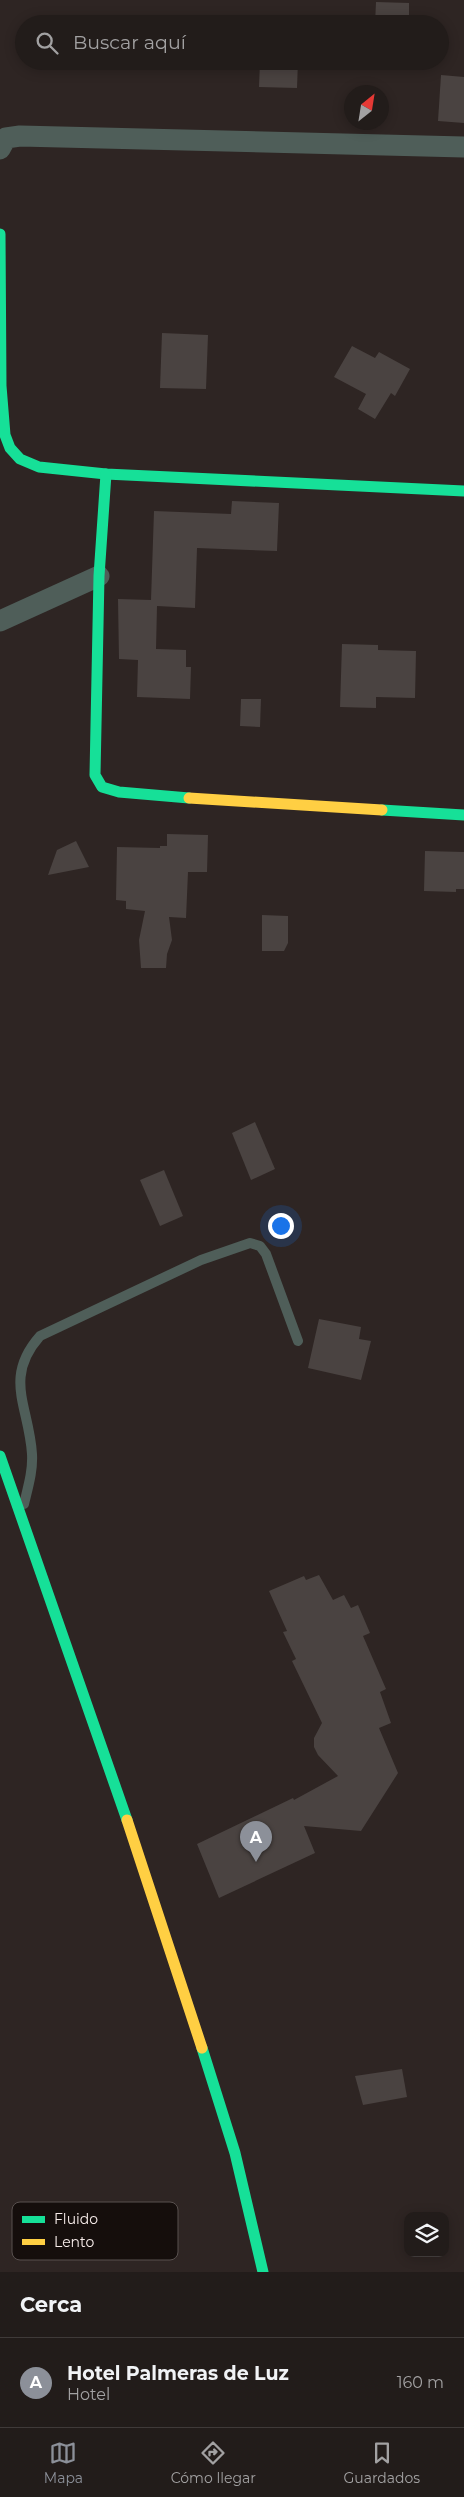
<!DOCTYPE html>
<html lang="es">
<meta charset="utf-8">
<style>
body{margin:0;font-family:Montserrat,sans-serif;background:#2a2523;color:#f1f3f6}
.controls{position:absolute;right:15px;bottom:15px;display:grid;overflow:hidden;border-radius:10px;box-shadow:0 2px 12px #0003}
.controls button{width:45px;height:45px;display:grid;place-items:center;padding:0;border:0;border-bottom:1px solid #3f3a39;background:#221c1a;color:#f1f3f6;font:25px sans-serif}
.compass{position:absolute;left:344px;top:85px;width:45px;height:45px;border-radius:50%;background:#221c1a;box-shadow:0 2px 12px #0003;rotate:30deg}
.you{position:absolute;left:280px;top:1225px;width:18px;height:18px;margin:-12px;border:4px solid #fff;border-radius:50%;background:#1a73e8;box-shadow:0 0 0 8px #1a73e833}
.badge{display:grid;place-items:center;width:32px;height:32px;border-radius:50%;background:#8c9099;color:#fff;font-size:16px;font-weight:700}
.pin{position:absolute;translate:-50% -41px;filter:drop-shadow(0 1px 2px #0008)}
.pin::after{content:'';position:absolute;top:26px;width:18px;height:15px;background:inherit;clip-path:polygon(0 0,100% 0,50% 100%)}
.list{margin:0;padding:0;list-style:none}
h2{display:flex;justify-content:space-between;align-items:center;height:65px;margin:0;padding:0 20px;font-size:21px}
h2 small{font-size:16px;font-weight:400;color:#a2a1a2}
.list li{display:grid;grid-template-columns:32px 1fr auto;gap:15px;align-items:center;box-sizing:border-box;height:90px;padding:0 20px;border-top:1px solid #3f3a39}
.list b{display:block;font-size:19px;white-space:nowrap}
.list p{margin:0;font-size:16px;white-space:nowrap;color:#a2a1a2}
.list em{font-size:16px;font-style:normal;color:#a2a1a2}
.icon{flex:none;width:28px;height:28px;fill:none;stroke:currentColor;stroke-width:2;stroke-linecap:round;stroke-linejoin:round}
.map{position:relative;flex:none;width:464px;height:2272px;overflow:hidden}
.search{position:absolute;background:#221c1a;box-shadow:0 2px 12px #0003;left:15px;right:15px;top:15px;height:55px;display:flex;align-items:center;gap:12px;box-sizing:border-box;padding:0 18px;border-radius:28px;color:#a2a1a2;font-size:19px}
.sheet{height:155px;background:#221c1a}
nav{display:flex;justify-content:space-around;align-items:center;box-sizing:border-box;height:70px;border-top:1px solid #3f3a39;background:#221c1a;font-size:14px;color:#a2a1a2}
nav a{display:grid;justify-items:center;gap:2px}
nav .on{color:#8c9099}
.map>svg:first-child{display:block}
.building{fill:#4a4341}
.lines{fill:none;stroke-linecap:round;stroke-linejoin:round}
.lane{stroke:#4f5e59;stroke-width:10}
.street{stroke:#4f5e59;stroke-width:21}
.fast{stroke:#16e098;stroke-width:11}
.slow{stroke:#ffcf43;stroke-width:11}
.key{fill:#150e0c;stroke:#59514f;stroke-width:1}
.key-label{font-size:14px;fill:#f8edeb}
</style>
<div class="map">
<svg width="464" height="2272" viewBox="0 0 464 2272">
<rect width="100%" height="100%" fill="#2e2523"/>
<g class="building">
<polygon points="376,2 409,3 409,24 375,24"/>
<polygon points="261,19 294,20 294,24 261,24"/>
<polygon points="260,61 298,61 297,88 259,87"/>
<polygon points="441,75 464,77 464,123 438,121"/>
<polygon points="162,333 208,335 206,389 160,388"/>
<polygon points="352,346 375,358 379,352 410,369 395,396 391,393 375,419 358,409 366,394 334,377"/>
<polygon points="232,501 279,503 277,551 197,548 195,608 157,606 156,649 186,650 186,667 191,667 190,699 137,697 138,660 119,659 118,599 151,600 154,511 231,514"/>
<polygon points="342,644 378,645 378,650 416,651 415,698 376,697 376,708 340,707"/>
<polygon points="241,699 261,699 260,727 240,726"/>
<polygon points="167,834 208,835 207,872 188,872 186,918 169,917 172,940 167,954 166,968 141,968 139,940 145,911 126,909 126,901 116,900 117,847 160,848 160,846 167,846"/>
<polygon points="76,841 89,867 48,875 57,850"/>
<polygon points="425,851 464,852 464,889 456,889 456,892 424,891"/>
<polygon points="262,915 288,916 288,943 284,951 262,951"/>
<polygon points="255,1122 275,1169 251,1180 232,1133"/>
<polygon points="164,1170 183,1216 160,1226 140,1180"/>
<polygon points="319,1319 361,1327 359,1339 371,1341 361,1380 308,1368"/>
<polygon points="319,1575 333,1600 344,1595 351,1608 358,1605 370,1633 363,1636 386,1689 380,1692 391,1723 379,1728 398,1773 361,1831 304,1826 315,1853 219,1898 197,1844 293,1798 294,1800 338,1776 318,1755 314,1747 314,1738 322,1723 292,1661 296,1659 283,1632 287,1631 269,1591 304,1576 306,1580"/>
<polygon points="402,2069 407,2097 363,2105 355,2076"/>
</g>
<g class="lines">
<path class="lane" d="M24 1504C28 1487 33 1471 32 1454 29 1406 3 1378 40 1336L201 1260 250 1243 260 1246 266 1254 298 1341"/>
<g class="street">
<polyline points="0,149 6,138 20,136 464,147"/>
<polyline points="0,621 99,576"/>
</g>
<g class="fast">
<polyline points="0,234 1,386 5,435 10,448 20,459 39,467 106,474 464,491"/>
<polyline points="106,474 99,576 95,775 102,787 119,792 189,798"/>
<polyline points="382,810 464,815"/>
<polyline points="0,1456 127,1820"/>
<polyline points="202,2048 235,2153 263,2272"/>
</g>
<g class="slow">
<polyline points="189,798 382,810"/>
<polyline points="127,1820 202,2048"/>
</g>
</g>
<rect x="12" y="2202" width="166" height="58" rx="8" class="key"/>
<rect x="22" y="2216" width="23" height="7" fill="#16e098"/>
<rect x="22" y="2239" width="23" height="6" fill="#ffcf43"/>
<g class="key-label">
<text x="54" y="2224">Fluido</text>
<text x="54" y="2247">Lento</text>
</g>
</svg>
<div class="controls">
<button><svg class="icon" aria-label="layers" viewBox="0 0 24 24"><path d="M12 4l9 5-9 5-9-5zM3 14l9 5 9-5"/></svg></button>
</div>
<svg class="compass" viewBox="-18 -18 36 36"><path d="M0-13l5 13h-10z" fill="#e53935"/><path d="M0 13l5-13h-10z" fill="#a2a1a2"/></svg>
<div class="you"></div>
<div class="pin badge" style="left:256px;top:1862px">A</div>
<div class="search"><svg class="icon" aria-label="search" viewBox="0 0 24 24"><circle cx="10" cy="10" r="6"/><path d="M15 15l6 6"/></svg>Buscar aquí</div>
</div>
<section class="sheet">
<h2>Cerca<small></small></h2>
<ul class="list">
<li><span class="badge">A</span><div><b>Hotel Palmeras de Luz</b><p>Hotel</p></div><em>160 m</em></li>
</ul>
</section>
<nav>
<a class="on"><svg class="icon" aria-label="map" viewBox="0 0 24 24"><path d="M3 6l6-2 6 2 6-2v14l-6 2-6-2-6 2zM9 4v14M15 6v14"/></svg>Mapa</a>
<a><svg class="icon" aria-label="directions" viewBox="0 0 24 24"><path d="M12 3l9 9-9 9-9-9zM9 14v-3h6M13 9l2 2-2 2"/></svg>Cómo llegar</a>
<a><svg class="icon" aria-label="saved" viewBox="0 0 24 24"><path d="M7 4h10v16l-5-4-5 4z"/></svg>Guardados</a>
</nav>
